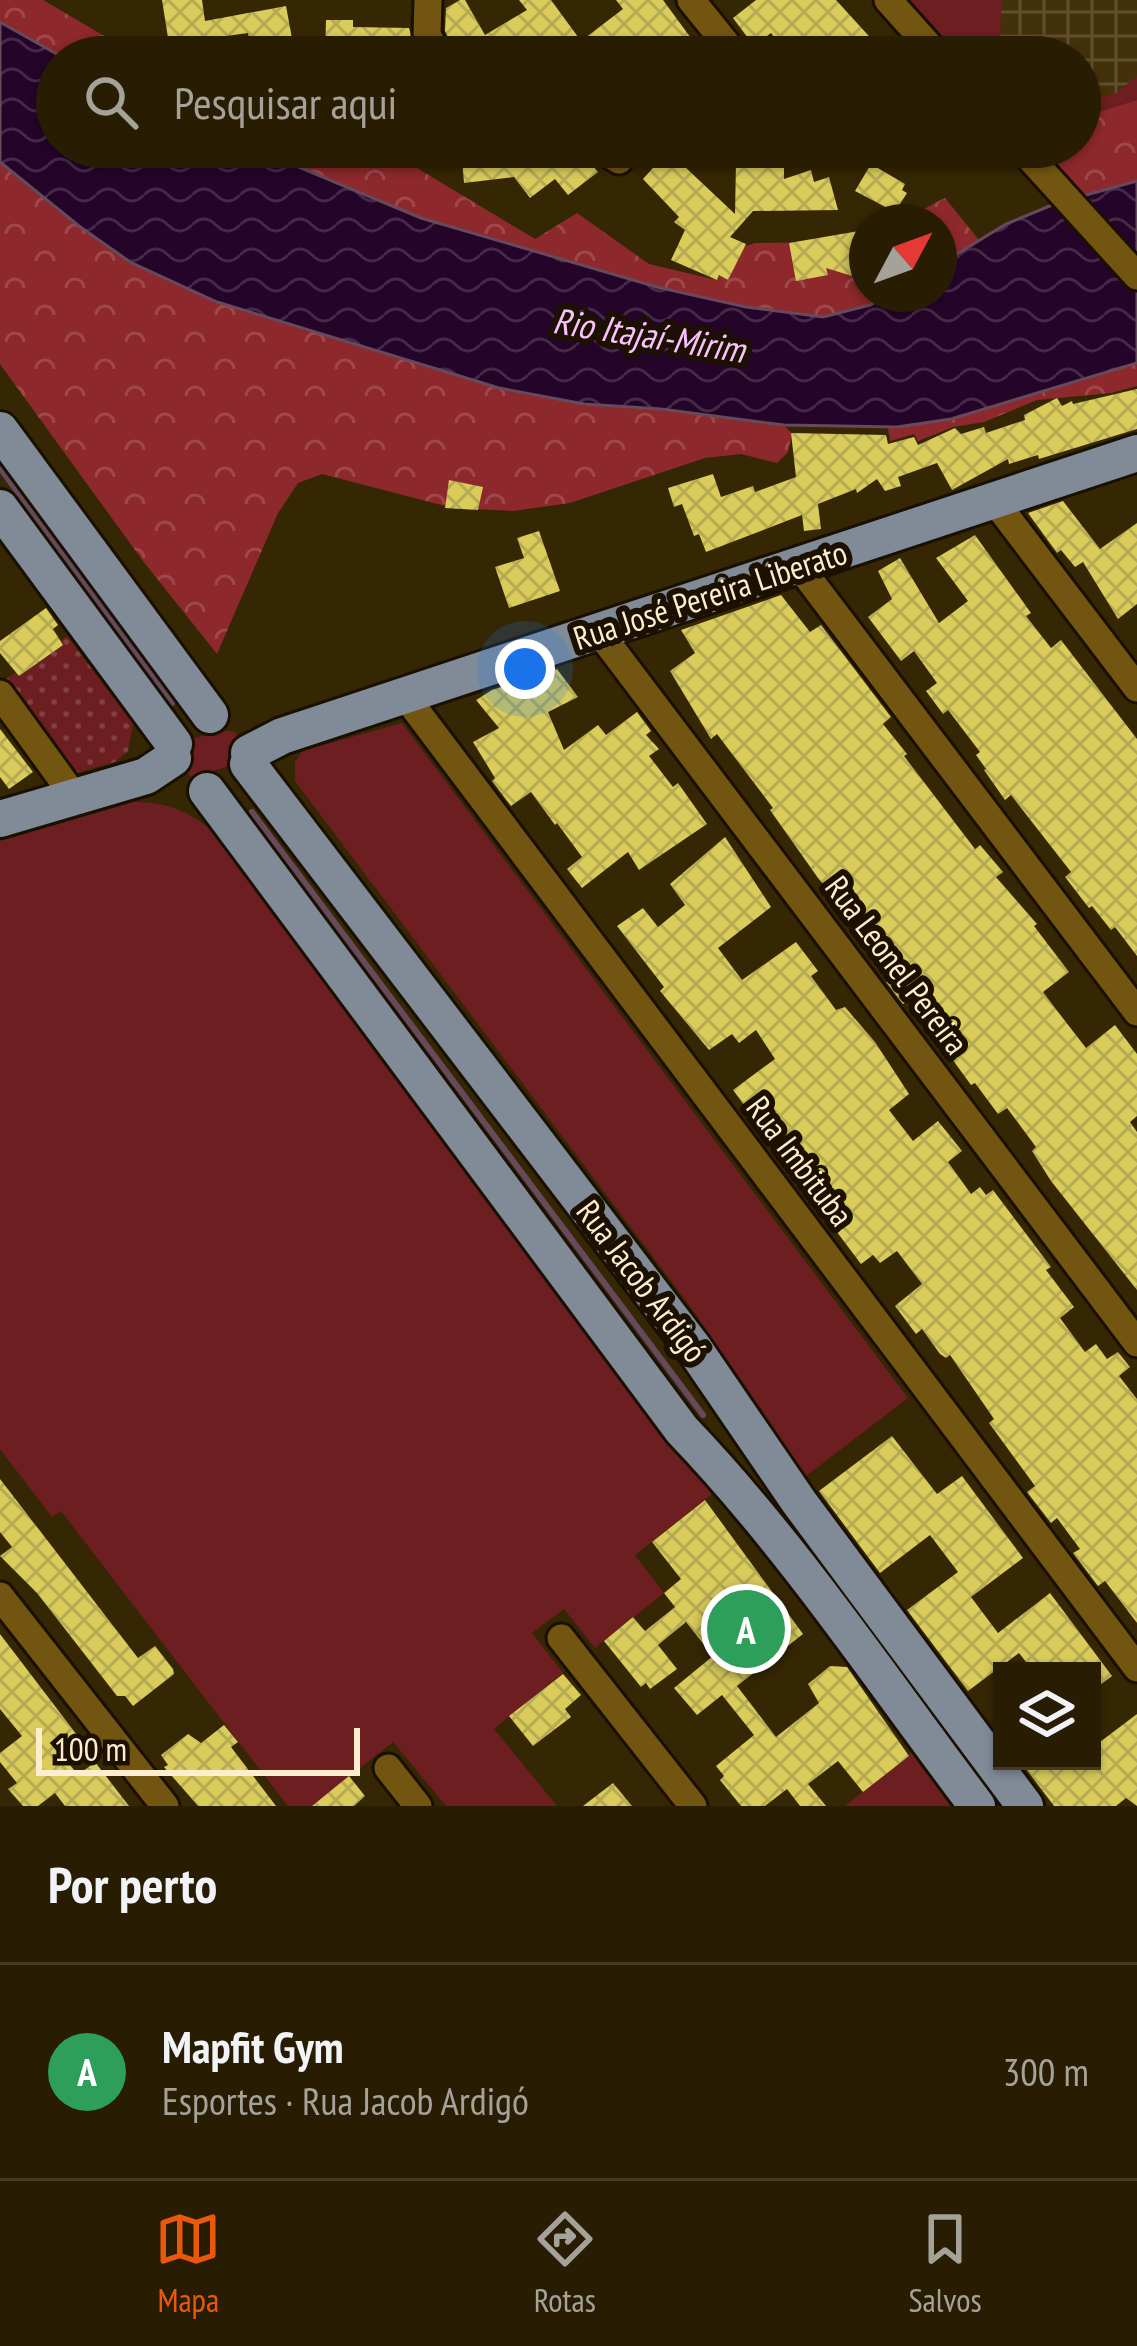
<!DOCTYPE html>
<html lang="pt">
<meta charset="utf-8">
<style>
body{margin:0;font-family:"PT Sans Narrow",sans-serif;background:#342a12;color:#f1f3f6}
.controls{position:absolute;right:36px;bottom:36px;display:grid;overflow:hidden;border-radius:0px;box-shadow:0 3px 9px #0004}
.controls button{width:108px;height:108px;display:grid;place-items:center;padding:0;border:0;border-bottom:3px solid #443b25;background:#281d03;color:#f1f3f6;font:60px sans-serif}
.compass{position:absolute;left:849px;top:204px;width:108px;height:108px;border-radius:50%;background:#281d03;box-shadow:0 3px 9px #0004;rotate:49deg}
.scale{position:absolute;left:36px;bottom:30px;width:324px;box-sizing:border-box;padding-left:12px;border:6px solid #feedcf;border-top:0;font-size:33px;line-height:42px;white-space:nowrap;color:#feedcf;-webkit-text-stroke:9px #1c1000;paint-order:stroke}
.you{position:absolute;left:525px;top:669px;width:42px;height:42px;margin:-30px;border:9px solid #fff;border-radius:50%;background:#1a73e8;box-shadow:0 0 0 18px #1a73e833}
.badge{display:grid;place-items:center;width:78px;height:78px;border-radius:50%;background:#ea580c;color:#fff;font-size:39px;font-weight:700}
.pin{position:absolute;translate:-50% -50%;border:6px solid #fff;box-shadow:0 3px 12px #0006}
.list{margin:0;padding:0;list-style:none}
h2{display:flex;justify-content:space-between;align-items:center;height:156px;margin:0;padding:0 48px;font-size:51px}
h2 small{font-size:39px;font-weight:400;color:#a5a29a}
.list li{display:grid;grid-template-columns:78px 1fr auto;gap:36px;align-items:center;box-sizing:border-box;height:216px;padding:0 48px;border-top:3px solid #443b25}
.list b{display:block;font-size:45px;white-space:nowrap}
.list p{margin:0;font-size:39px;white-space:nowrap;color:#a5a29a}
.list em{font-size:39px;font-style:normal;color:#a5a29a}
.icon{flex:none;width:66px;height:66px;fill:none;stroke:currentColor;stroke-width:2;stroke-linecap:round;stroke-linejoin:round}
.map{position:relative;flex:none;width:1137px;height:1806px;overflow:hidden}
.search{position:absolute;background:#281d03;box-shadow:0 3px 9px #0004;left:36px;right:36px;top:36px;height:132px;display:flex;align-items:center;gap:30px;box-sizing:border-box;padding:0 42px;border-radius:66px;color:#a5a29a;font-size:45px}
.sheet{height:372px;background:#281d03}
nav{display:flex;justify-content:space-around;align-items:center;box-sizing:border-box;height:168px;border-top:3px solid #443b25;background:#281d03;font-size:33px;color:#a5a29a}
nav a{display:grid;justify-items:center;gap:6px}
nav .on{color:#ea580c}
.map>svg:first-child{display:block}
.industrial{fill:url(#industrial-grid)}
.green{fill:#6c1e21}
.forest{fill:url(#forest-crowns)}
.park{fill:url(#park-dots)}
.water{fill:url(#water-waves);stroke:#664a5c;stroke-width:3}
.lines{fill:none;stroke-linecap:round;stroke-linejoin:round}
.stream{stroke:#664a5c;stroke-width:6}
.building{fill:url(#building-cross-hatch)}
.minor-casing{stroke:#1a1001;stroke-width:33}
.major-casing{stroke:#1a1001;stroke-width:42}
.minor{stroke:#735512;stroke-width:27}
.major{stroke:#818b98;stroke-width:36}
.labels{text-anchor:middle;stroke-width:12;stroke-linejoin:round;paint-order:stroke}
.street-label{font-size:33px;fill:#feedcf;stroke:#1c1000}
.water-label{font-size:36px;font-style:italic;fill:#f8c2ff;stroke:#1c1000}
</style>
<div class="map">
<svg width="1137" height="1806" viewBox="0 0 1137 1806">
<defs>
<pattern id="industrial-grid" width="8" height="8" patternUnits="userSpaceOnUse" patternTransform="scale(3)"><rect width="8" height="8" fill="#433109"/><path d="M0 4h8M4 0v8" fill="none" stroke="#5f4f2c"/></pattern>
<pattern id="forest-crowns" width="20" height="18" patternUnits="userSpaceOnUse" patternTransform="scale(3)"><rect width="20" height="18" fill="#8d282c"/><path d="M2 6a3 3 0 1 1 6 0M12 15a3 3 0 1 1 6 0" fill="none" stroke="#9e484a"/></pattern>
<pattern id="park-dots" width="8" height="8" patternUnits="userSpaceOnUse" patternTransform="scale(3)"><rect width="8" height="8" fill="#6c1e21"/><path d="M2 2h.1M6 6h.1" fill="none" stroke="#823f40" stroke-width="1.8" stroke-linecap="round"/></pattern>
<pattern id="water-waves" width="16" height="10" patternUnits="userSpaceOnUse" patternTransform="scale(3)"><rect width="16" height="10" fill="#25042a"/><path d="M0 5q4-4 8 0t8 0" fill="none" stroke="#462948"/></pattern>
<pattern id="building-cross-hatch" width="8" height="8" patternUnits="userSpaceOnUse" patternTransform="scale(3)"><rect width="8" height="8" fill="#d9cc5a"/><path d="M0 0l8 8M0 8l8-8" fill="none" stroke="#b6ab53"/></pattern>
</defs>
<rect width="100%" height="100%" fill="#362704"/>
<polygon class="industrial" points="909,0 1137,0 1137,100 1080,118 1080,57 959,57"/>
<g class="green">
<polygon points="909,0 1002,0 1000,34 1007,57 959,57"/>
<polygon points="1137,76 1137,100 1080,118 1080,102 1116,93"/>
<polygon points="402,723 908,1398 806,1476 687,1302 295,781 295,762 302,751"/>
<polygon points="227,731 234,731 240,739 233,765 192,777 187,773 185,740"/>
<path d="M133 802C165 802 185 809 210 829L664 1431 718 1489 635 1555 664 1593 595 1648 564 1609 532 1633 563 1673 494 1729 557 1806H446L393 1742 312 1806H288L61 1511 52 1517 0 1449V841Z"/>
<polygon points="916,1749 959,1806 845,1806"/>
</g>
<g class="forest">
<polygon points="0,0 43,0 106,37 152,57 62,57 0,22"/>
<polygon points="1137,100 1137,181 1083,196 1038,147 1080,147 1080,118"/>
<polygon points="251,147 382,147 535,239 577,213 649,264 717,280 734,250 755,243 830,242 867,232 867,294 890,294 870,305 823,317 746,307 657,287 421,218"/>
<polygon points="0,162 79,226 130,262 217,302 499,388 584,404 661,409 784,425 792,434 788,452 777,463 741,454 705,458 570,503 513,511 453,508 322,474 298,483 278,513 217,654 143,561 0,364"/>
<polygon points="945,198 979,240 939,265 939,222 898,222"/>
<polygon points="1137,363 1137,386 1111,393 1037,400 984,422 953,427 918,441 914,434 890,441 888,428 951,419"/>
</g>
<polygon class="park" points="67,636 133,723 128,751 115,762 72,774 2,682"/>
<polygon class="water" points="0,22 62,57 57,57 57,147 251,147 421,218 657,287 746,307 823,317 870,305 890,294 939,294 939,265 1006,224 1057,203 1137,181 1137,363 951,419 897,427 784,425 661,409 584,404 499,388 217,302 130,262 79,226 0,162"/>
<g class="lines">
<g class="stream">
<polyline points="0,468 172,703"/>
<polyline points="252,812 703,1415"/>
</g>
</g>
<g class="building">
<polygon points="162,0 202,0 205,21 286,6 294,49 252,56 248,33 169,44"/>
<polygon points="460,0 465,0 485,35 527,10 519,0 551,0 581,41 623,9 616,0 663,0 699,49 689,57 457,57 445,31 446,8"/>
<polygon points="756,0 836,0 888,57 789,57 771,33 754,46 733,18"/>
<polygon points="326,20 353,20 353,27 409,28 418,57 325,57"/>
<polygon points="461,147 577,147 598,172 568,195 555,179 530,198 514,177 464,183"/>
<polygon points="668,151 735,214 736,162 784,163 784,179 811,170 814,182 829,177 838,210 753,211 730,237 746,244 728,280 719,275 717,280 671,260 685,230 674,222 679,217 643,179"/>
<polygon points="871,164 905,184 902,190 907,193 895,212 855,191"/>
<polygon points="859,231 866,263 862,279 826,268 828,275 796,281 789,243"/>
<polygon points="1137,389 1137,429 1039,459 1038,455 1009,464 1008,459 952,490 937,463 898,477 901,486 885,491 877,479 857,493 856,489 818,504 821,529 804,531 802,515 706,552 699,534 694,536 682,504 674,507 668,488 713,474 721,497 753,486 755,492 796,477 791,433 886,435 888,444 914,437 918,445 955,428 961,434 984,427 986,433 1025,420 1024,415 1057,398 1062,406 1072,401 1073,404"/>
<polygon points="449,480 483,487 478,510 445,508"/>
<polygon points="1063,501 1100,549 1137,523 1137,604 1118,619 1083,562 1075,567 1061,550 1057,553 1028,513"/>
<polygon points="539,531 560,591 509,608 495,567 524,558 517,538"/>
<polygon points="975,535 1031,613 1026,616 1051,648 1061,640 1137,739 1137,956 1115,927 1111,930 1092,906 1089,908 1065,877 1071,872 1011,795 1005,800 984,770 986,769 976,755 980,752 948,710 943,714 926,691 937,683 914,651 901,661 868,617 892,599 878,571 900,558 939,623 968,601 936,558"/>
<polygon points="781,595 810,632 821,625 891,717 883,724 907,754 904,756 975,849 980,845 1003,872 996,877 1037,924 1034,926 1069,972 1043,992 1055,1008 1086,1048 1115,1025 1137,1054 1137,1116 1130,1122 1137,1132 1137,1290 1051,1181 1032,1151 1036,1147 1007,1108 998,1114 975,1083 971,1085 931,1030 938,1025 914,995 903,1004 886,982 891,978 864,942 868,935 834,889 830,892 818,878 770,810 773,808 717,734 711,739 670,671 695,653 681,630"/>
<polygon points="46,608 58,625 53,629 63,645 19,676 0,653 0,641"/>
<polygon points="557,669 578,697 548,712 564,750 598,725 606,735 637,712 651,731 646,735 659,749 649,756 673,787 678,783 707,824 639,870 628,852 582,888 567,869 582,857 557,823 555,825 531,792 511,806 492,781 495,778 473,742 499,728 476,700 492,690"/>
<polygon points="0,729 33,772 9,789 0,777"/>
<polygon points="725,837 771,907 718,948 742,980 796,942 818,971 811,976 836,1010 845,1007 875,1042 909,1094 889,1110 913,1141 938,1121 962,1151 948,1162 971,1194 980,1187 986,1195 993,1190 1051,1267 1046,1270 1074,1307 1060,1318 1085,1352 1096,1344 1107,1359 1118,1352 1130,1367 1119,1376 1137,1399 1137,1623 1105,1581 1098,1586 1073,1553 1080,1549 1057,1518 1051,1523 1027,1492 1035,1486 989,1423 994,1419 950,1355 946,1358 940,1354 922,1329 916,1334 895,1306 922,1284 897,1251 880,1263 873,1255 861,1264 797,1179 813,1167 790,1136 776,1146 747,1119 752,1116 733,1090 775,1059 756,1030 739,1043 732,1034 709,1050 660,991 664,987 617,926 643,908 658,927 685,905 670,884"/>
<polygon points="892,1436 937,1494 962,1476 1023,1558 971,1597 998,1633 1050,1593 1112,1676 1092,1691 1092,1671 1033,1671 1019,1653 968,1691 907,1610 958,1572 930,1535 880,1573 819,1491"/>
<polygon points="0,1479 138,1658 155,1646 173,1669 174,1674 133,1706 125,1696 117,1696 37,1593 0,1556 12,1547 0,1532"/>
<polygon points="705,1500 803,1634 737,1686 776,1737 819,1703 808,1684 830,1666 847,1667 909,1756 863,1792 838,1761 808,1784 826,1806 800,1806 787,1789 765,1806 741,1806 720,1780 724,1776 716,1766 754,1735 722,1695 697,1715 674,1688 713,1656 686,1622 658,1645 677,1669 650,1689 646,1683 641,1687 604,1641 633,1617 645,1631 675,1607 664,1593 681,1579 652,1542"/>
<polygon points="0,1634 77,1735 58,1750 78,1775 95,1762 129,1806 65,1806 55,1793 38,1806 23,1806 8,1789 17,1783 0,1762 0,1753 22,1736 0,1709"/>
<polygon points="563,1674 581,1695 565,1709 571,1717 533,1746 509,1716"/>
<polygon points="1137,1714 1137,1806 1126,1798 1116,1806 1054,1806 1020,1761 1092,1761 1092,1748"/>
<polygon points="224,1725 238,1742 231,1747 276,1806 198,1806 164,1767 168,1765 161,1755 188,1734 201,1743"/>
<polygon points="349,1776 365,1796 354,1806 312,1806"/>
<polygon points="613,1783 632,1806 583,1806"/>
</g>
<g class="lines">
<defs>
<g id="minor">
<polyline points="428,0 427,35 439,57"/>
<polyline points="691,0 737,57"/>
<polyline points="888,0 939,57"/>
<polyline points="598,147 619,160"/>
<polyline points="1020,147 1137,276"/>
<polyline points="993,499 1137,688"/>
<polyline points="799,566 1137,1012"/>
<polyline points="599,632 1137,1343"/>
<polyline points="0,694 74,796"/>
<polyline points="406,697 1137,1668"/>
<polyline points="0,1596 165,1806"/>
<polyline points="561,1638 693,1806"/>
<polyline points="388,1768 418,1806"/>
</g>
<g id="major">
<polyline points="0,430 210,715"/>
<polyline points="0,508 174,744"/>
<polyline points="249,753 282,736 1137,453"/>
<polyline points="248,764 693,1347 799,1502 1025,1806"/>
<path d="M207 791 682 1430C792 1545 881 1679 977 1806"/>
<polyline points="0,819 146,776 173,758"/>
</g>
</defs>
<use href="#minor" class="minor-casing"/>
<use href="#major" class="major-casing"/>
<use href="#minor" class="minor"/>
<use href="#major" class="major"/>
</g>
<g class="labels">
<g class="street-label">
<text transform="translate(710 595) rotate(-18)" y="12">Rua José Pereira Liberato</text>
<text transform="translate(897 965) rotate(53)" y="12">Rua Leonel Pereira</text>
<text transform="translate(800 1161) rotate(53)" y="12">Rua Imbituba</text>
<text transform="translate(642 1281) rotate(53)" y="12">Rua Jacob Ardigó</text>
</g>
<g class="water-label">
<text transform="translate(649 335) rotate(9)" y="13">Rio Itajaí-Mirim</text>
</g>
</g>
</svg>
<div class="controls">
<button><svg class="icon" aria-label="layers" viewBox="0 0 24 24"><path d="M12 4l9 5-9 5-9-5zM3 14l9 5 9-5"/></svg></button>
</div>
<svg class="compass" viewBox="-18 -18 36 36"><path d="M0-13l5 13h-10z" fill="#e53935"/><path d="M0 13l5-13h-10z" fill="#a5a29a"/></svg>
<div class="scale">100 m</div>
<div class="you"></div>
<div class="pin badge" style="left:746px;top:1629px;background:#2e9e5b">A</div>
<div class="search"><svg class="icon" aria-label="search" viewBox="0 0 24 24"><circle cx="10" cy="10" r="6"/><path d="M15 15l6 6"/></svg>Pesquisar aqui</div>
</div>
<section class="sheet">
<h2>Por perto<small></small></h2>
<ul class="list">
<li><span class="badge" style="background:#2e9e5b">A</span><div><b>Mapfit Gym</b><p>Esportes · Rua Jacob Ardigó</p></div><em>300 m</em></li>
</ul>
</section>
<nav>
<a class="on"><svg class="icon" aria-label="map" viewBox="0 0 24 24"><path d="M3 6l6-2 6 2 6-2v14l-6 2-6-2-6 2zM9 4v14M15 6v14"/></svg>Mapa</a>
<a><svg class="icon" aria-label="directions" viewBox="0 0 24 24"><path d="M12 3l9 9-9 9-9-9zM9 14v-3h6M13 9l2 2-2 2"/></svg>Rotas</a>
<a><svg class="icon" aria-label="saved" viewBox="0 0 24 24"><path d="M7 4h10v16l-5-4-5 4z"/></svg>Salvos</a>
</nav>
